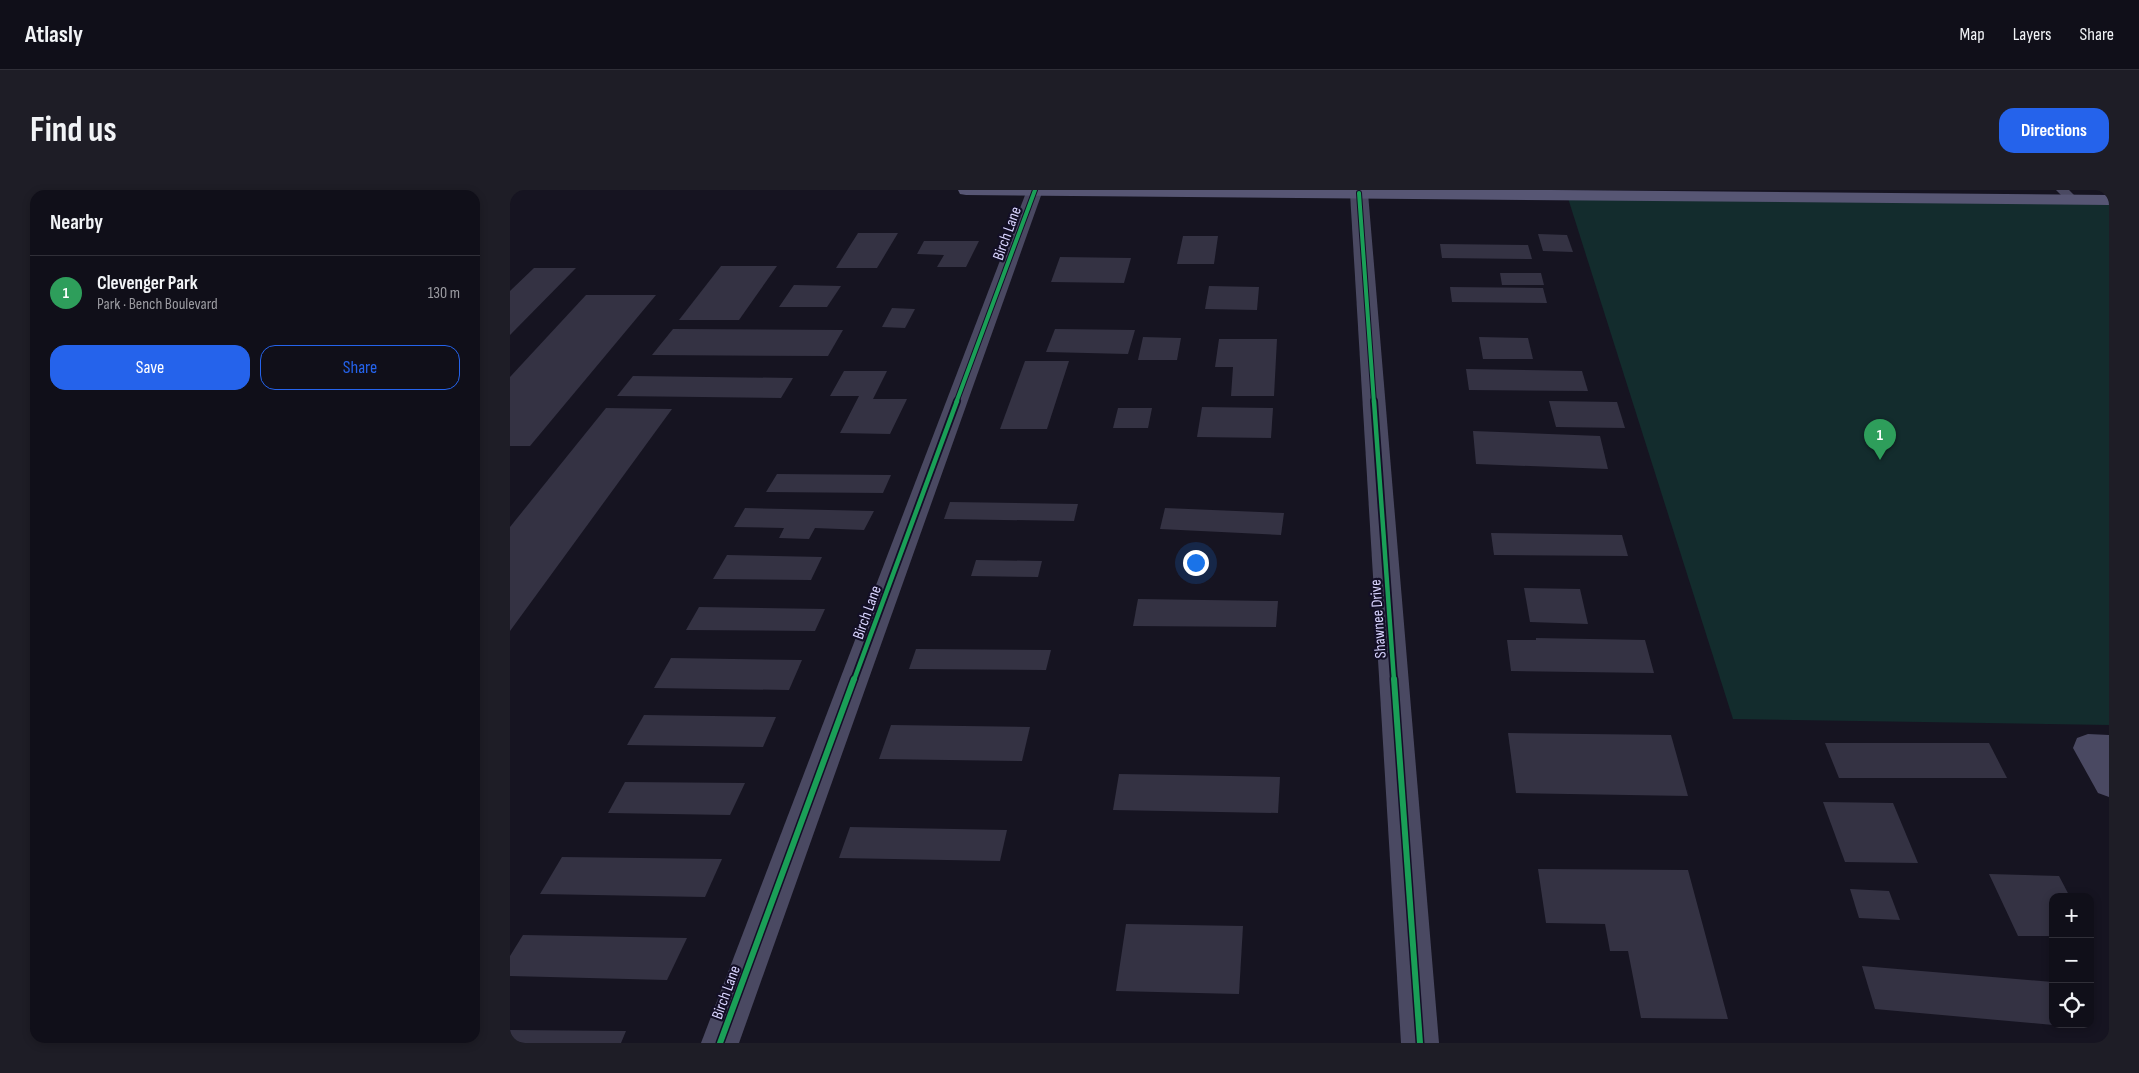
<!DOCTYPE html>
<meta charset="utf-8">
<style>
body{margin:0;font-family:"Sofia Sans Condensed",sans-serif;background:#1e1d26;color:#f1f3f6}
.controls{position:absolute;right:15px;bottom:15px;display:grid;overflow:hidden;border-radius:10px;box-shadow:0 2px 8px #0003}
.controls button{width:45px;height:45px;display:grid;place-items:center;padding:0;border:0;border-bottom:1px solid #302f38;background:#100f19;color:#f1f3f6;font:25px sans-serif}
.you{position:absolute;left:685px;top:372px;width:18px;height:18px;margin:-12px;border:4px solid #fff;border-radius:50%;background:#1a73e8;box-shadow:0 0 0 8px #1a73e833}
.badge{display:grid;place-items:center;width:32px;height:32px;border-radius:50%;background:#2563eb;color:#fff;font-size:16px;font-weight:700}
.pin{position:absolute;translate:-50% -41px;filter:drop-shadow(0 1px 2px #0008)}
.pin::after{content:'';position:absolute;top:26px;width:18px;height:15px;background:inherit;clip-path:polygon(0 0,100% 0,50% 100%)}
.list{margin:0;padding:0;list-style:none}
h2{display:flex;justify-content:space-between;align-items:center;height:65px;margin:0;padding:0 20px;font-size:21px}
h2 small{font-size:16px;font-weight:400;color:#9c9ca2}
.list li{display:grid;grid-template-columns:32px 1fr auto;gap:15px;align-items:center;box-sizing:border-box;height:75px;padding:0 20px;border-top:1px solid #302f38}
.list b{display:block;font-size:19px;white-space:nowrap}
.list p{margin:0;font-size:16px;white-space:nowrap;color:#9c9ca2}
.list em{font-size:16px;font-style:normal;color:#9c9ca2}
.actions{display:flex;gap:10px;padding:15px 20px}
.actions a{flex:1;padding:11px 0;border:1px solid #2563eb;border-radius:15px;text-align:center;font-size:18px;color:#2563eb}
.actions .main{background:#2563eb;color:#fff}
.icon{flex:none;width:28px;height:28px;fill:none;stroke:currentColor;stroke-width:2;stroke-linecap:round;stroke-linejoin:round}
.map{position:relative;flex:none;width:1599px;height:853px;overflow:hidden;border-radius:15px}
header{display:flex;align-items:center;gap:30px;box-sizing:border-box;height:70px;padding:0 25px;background:#100f19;border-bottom:1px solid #302f38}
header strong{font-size:24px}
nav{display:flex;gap:28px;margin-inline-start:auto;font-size:18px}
.intro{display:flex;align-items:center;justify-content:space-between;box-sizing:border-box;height:120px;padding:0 30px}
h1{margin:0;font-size:35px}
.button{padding:12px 22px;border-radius:15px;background:#2563eb;color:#fff;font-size:18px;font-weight:700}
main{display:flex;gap:30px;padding:0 30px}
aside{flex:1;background:#100f19;border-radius:15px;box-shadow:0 2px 8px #0003}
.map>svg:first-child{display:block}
.green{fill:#132c2d}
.building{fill:#343243}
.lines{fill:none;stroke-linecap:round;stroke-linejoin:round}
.service{fill:#4a4962;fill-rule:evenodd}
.minor{fill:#4a4962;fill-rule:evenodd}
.secondary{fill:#575674;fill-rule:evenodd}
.cycleway-far2-casing{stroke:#130f26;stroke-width:6}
.cycleway-far1-casing{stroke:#130f26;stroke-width:8}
.cycleway-casing{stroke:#130f26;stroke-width:9}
.cycleway-far2{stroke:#1a9f57;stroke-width:4}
.cycleway-far1{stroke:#1a9f57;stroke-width:4.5}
.cycleway{stroke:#1a9f57;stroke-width:6}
.labels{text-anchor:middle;stroke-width:4.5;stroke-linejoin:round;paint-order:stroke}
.street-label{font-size:16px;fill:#d9d4ff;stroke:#130f26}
</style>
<header>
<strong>Atlasly</strong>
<nav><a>Map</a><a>Layers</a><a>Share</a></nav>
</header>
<div class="intro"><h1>Find us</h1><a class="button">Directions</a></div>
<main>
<aside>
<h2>Nearby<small></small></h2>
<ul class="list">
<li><span class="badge" style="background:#2e9e5b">1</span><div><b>Clevenger Park</b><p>Park · Bench Boulevard</p></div><em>130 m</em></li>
</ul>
<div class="actions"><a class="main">Save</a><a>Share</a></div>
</aside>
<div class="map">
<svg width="1599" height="853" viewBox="0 0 1599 853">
<rect width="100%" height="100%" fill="#161421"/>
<polygon class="green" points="1057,5 1599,10 1599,535 1223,529"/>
<g class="building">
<polygon points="348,43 388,43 367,78 326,78"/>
<polygon points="1028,44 1057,45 1063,62 1033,61"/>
<polygon points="673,46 708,46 704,74 667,74"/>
<polygon points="414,51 469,51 456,77 427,77 434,65 407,64"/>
<polygon points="930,54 1018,55 1022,69 932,68"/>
<polygon points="550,67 621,68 614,93 541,92"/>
<polygon points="211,76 267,76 229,130 169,130"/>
<polygon points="24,78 66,78 0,145 0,101"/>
<polygon points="990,83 1031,83 1034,95 992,95"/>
<polygon points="284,95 331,96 317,117 269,117"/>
<polygon points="699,96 749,97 747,120 695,119"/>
<polygon points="940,97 1033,98 1037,113 942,112"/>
<polygon points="76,105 146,105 20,256 0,256 0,187"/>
<polygon points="382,118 405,119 395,138 372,137"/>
<polygon points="163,139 333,140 318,166 142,165"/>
<polygon points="545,139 625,140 618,164 536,162"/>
<polygon points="633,147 671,148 667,170 628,170"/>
<polygon points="969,147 1018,148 1023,169 973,169"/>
<polygon points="709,149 767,149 764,206 721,206 723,177 705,177"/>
<polygon points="515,171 559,171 537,239 490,239"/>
<polygon points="956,179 1072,181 1078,201 959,200"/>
<polygon points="334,181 377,181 363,209 397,209 380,244 330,243 349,206 320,206"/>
<polygon points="123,186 283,188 271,208 107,206"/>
<polygon points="1039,211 1107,212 1115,238 1046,237"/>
<polygon points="692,217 763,218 761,248 687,247"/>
<polygon points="96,218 162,219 0,441 0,337"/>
<polygon points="608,218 642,218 638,238 603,238"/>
<polygon points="963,241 1090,246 1098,279 966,274"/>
<polygon points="267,284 381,285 373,303 256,302"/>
<polygon points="440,312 568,314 564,331 434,329"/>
<polygon points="235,318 364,321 354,340 305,338 299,349 269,348 274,338 224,337"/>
<polygon points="655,318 774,323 771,345 650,339"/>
<polygon points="981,343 1112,345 1118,366 984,365"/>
<polygon points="217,365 312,367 301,390 203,389"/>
<polygon points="466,370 532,371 528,387 461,386"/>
<polygon points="1014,398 1070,399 1078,434 1020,432"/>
<polygon points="628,409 768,411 766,437 623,436"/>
<polygon points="189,417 315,419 305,441 176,440"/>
<polygon points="1026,448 1135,450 1144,483 1001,481 997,450 1026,450"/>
<polygon points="406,459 541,460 536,480 399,479"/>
<polygon points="161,468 292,470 279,500 144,498"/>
<polygon points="134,525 266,527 253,557 117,555"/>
<polygon points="381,535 520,537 512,571 369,569"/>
<polygon points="998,543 1161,545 1178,606 1006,603"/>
<polygon points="1315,553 1479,553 1497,588 1329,588"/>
<polygon points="609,584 770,587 768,623 603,620"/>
<polygon points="115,592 235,593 220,625 98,623"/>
<polygon points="1313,612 1383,613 1408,673 1335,672"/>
<polygon points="340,637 497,640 490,671 329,668"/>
<polygon points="52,667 212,669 195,707 30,704"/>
<polygon points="1028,679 1178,680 1218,829 1131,828 1118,761 1100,761 1095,734 1036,733"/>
<polygon points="1479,684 1549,686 1560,707 1543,707 1543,746 1508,746"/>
<polygon points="1340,699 1379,701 1390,730 1349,728"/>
<polygon points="616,734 733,736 729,804 606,801"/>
<polygon points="13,745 177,748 157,790 0,786 0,766"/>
<polygon points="1352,776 1543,792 1543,835 1365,819"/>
<polygon points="0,840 116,841 111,853 0,853"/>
</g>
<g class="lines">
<polygon class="service" points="1546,0 1559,0 1569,10 1563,14 1559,13"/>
<g class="minor">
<polygon points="517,0 533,0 229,853 191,853"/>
<polygon points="843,0 855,0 858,3 929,853 891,853 840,3"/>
<polygon points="1578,544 1599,545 1599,607 1588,603 1563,558 1567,548"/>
</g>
<polygon class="secondary" points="448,0 1042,0 1599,5 1599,15 456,5 450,4"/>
<defs>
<g id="cycleway-far2">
<polyline points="849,3 864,213"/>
<polyline points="446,213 525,0"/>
</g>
<g id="cycleway-far1">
<polyline points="864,211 884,490"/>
<polyline points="344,490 447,211"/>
</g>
<g id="cycleway">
<polyline points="884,489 910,853"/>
<polyline points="210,853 344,489"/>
</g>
</defs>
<use href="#cycleway-far2" class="cycleway-far2-casing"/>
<use href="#cycleway-far1" class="cycleway-far1-casing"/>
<use href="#cycleway" class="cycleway-casing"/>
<use href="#cycleway-far2" class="cycleway-far2"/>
<use href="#cycleway-far1" class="cycleway-far1"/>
<use href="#cycleway" class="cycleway"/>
</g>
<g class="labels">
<g class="street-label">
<text transform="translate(496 43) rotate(-70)" y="6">Birch Lane</text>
<text transform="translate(356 422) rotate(-70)" y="6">Birch Lane</text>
<text transform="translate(867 429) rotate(-94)" y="6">Shawnee Drive</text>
<text transform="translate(215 802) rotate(-70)" y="6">Birch Lane</text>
</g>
</g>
</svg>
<div class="controls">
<button>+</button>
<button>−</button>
<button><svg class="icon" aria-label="locate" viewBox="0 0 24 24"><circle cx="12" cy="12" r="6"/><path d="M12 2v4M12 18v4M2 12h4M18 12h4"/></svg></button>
</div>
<div class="you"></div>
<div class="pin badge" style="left:1370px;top:270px;background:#2e9e5b">1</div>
</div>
</main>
